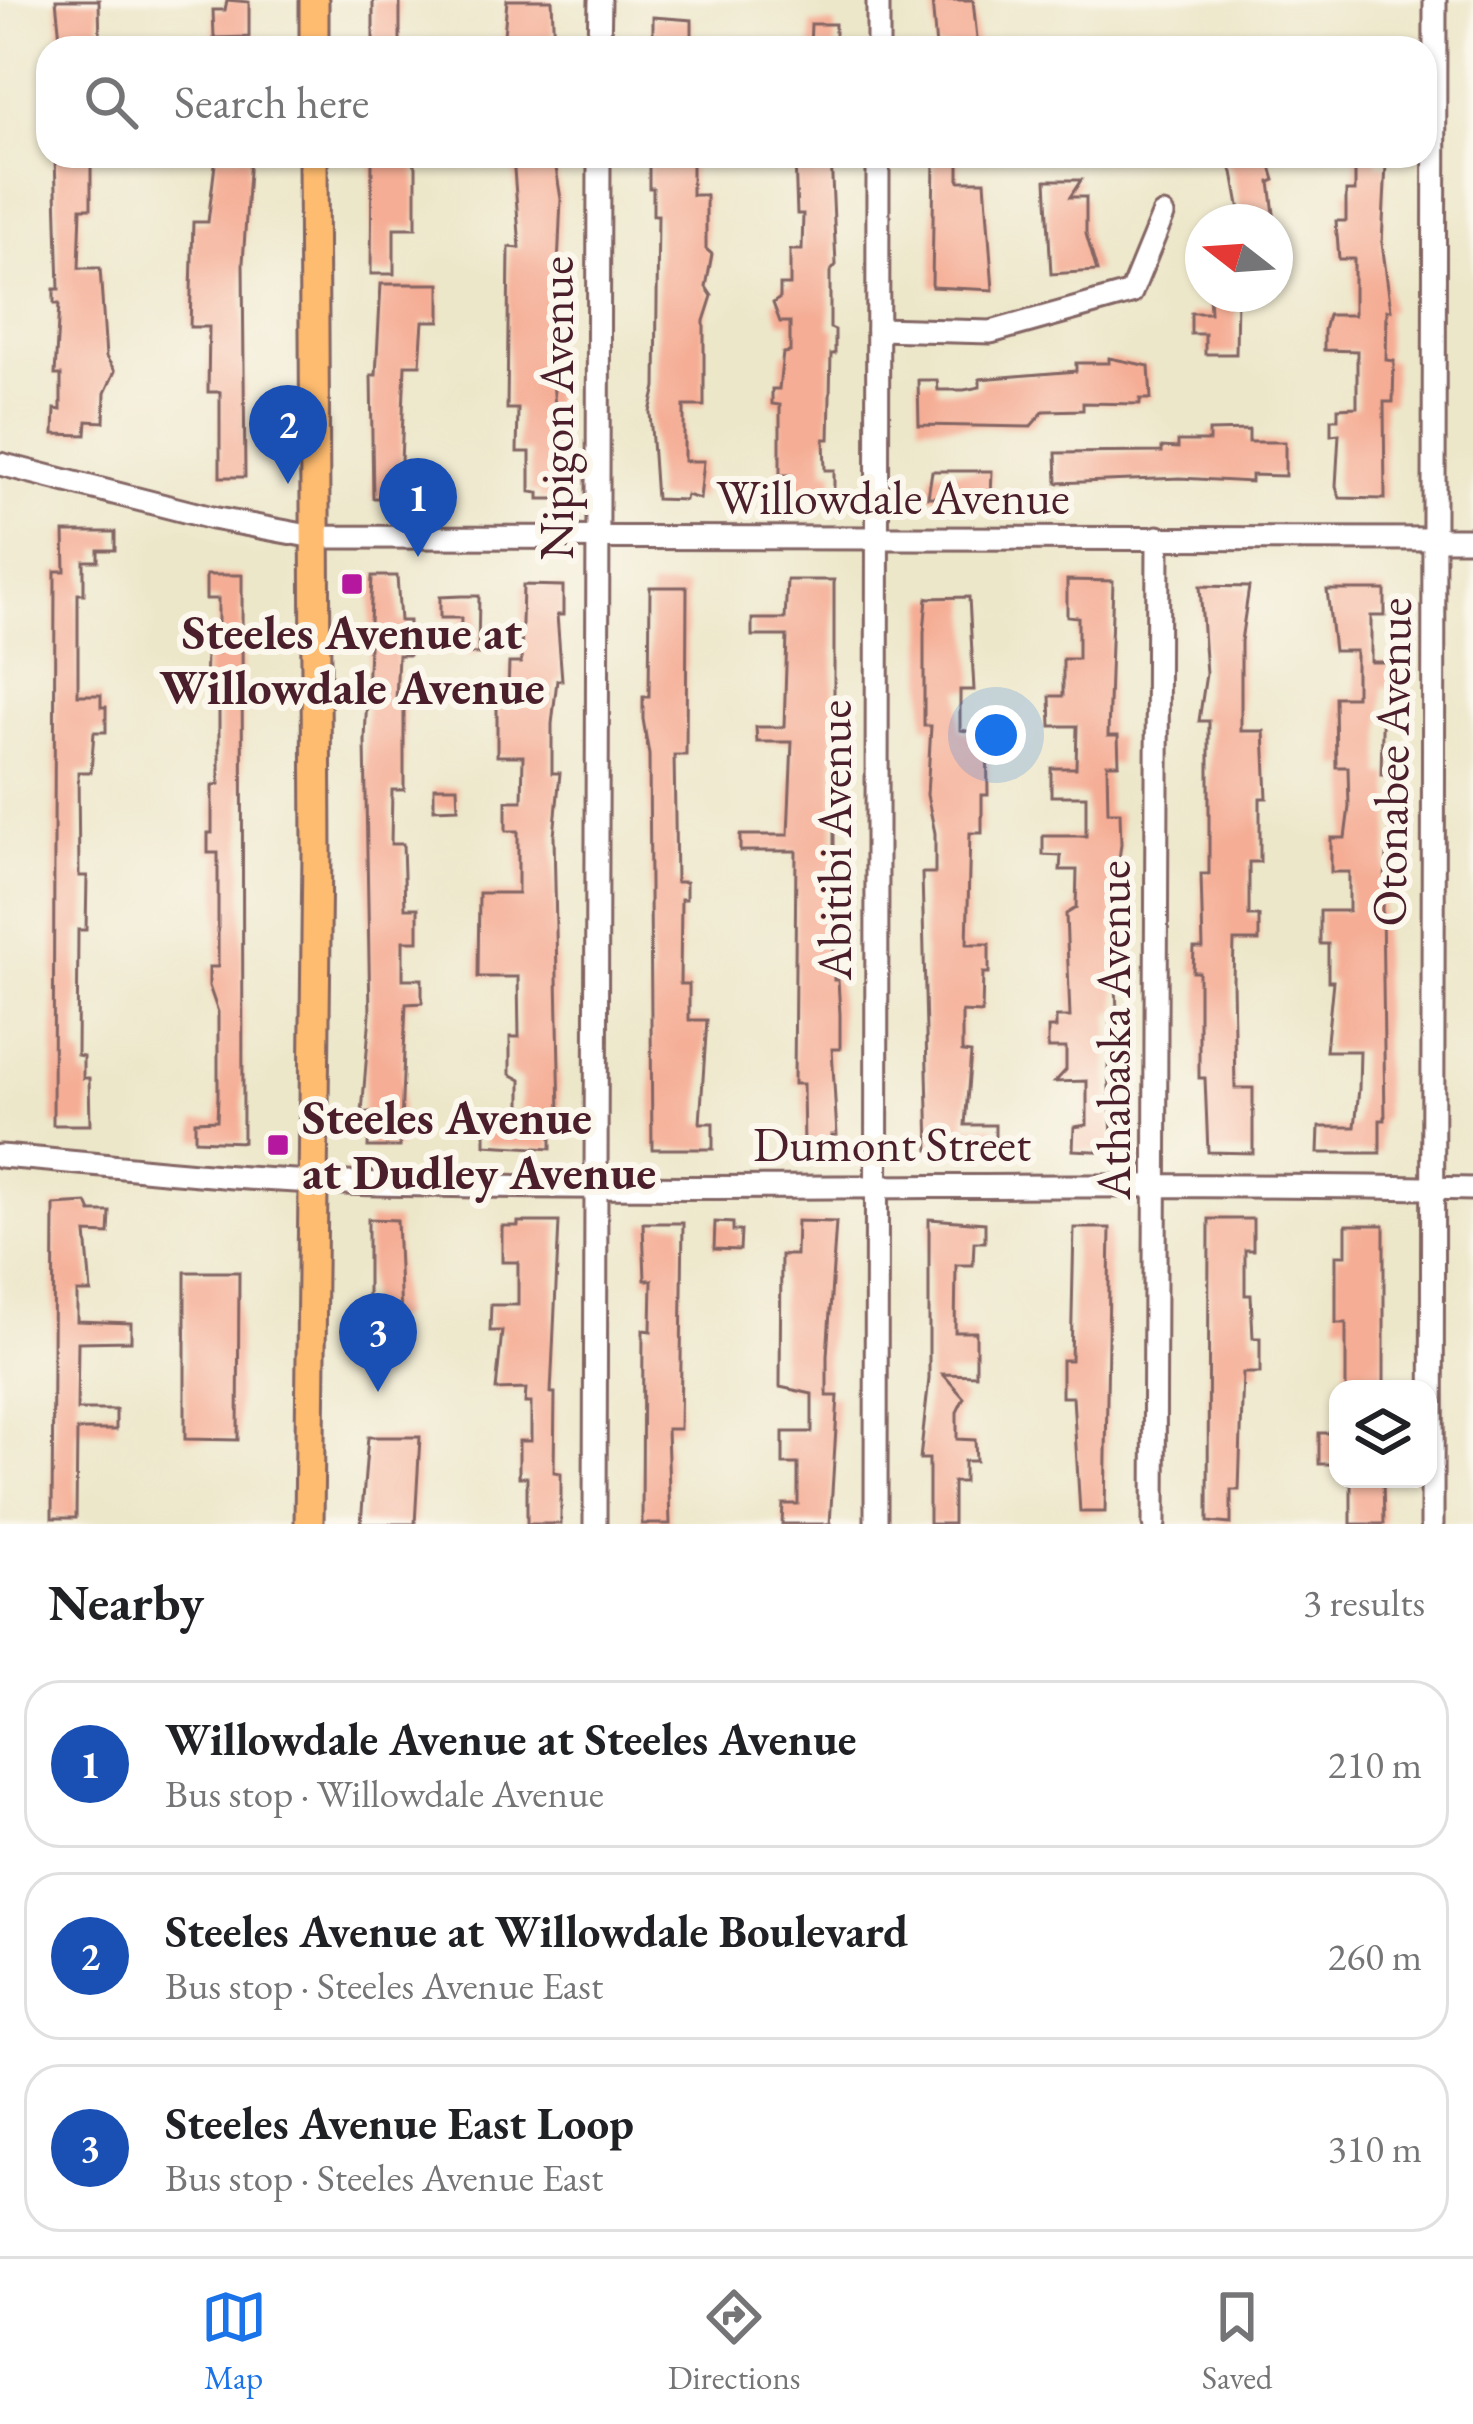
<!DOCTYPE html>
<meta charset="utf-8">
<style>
body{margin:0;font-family:"EB Garamond",serif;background:#f2f2f2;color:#202124}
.controls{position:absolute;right:36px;bottom:36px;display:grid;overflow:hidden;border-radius:24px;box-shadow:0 3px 9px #0004}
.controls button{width:108px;height:108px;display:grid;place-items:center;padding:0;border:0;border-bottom:3px solid #e0e0e0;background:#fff;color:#202124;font:60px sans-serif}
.compass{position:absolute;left:1185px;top:204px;width:108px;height:108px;border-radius:50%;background:#fff;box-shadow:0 3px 9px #0004;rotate:287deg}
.you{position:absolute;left:996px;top:735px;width:42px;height:42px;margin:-30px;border:9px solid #fff;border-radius:50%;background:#1a73e8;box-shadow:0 0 0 18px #1a73e833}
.badge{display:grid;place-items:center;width:78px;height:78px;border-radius:50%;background:#1a73e8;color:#fff;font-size:39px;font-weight:700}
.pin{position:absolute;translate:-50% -99px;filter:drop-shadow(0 3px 6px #0008)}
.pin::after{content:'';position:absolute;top:63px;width:42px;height:36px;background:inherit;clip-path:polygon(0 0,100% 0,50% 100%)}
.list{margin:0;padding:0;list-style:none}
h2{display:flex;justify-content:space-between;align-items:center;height:156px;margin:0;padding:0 48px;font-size:51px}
h2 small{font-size:39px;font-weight:400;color:#757577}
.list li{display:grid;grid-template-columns:78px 1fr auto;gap:36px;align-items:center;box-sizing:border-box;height:168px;margin:0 24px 24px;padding:0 24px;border:3px solid #e0e0e0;border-radius:36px}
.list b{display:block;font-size:45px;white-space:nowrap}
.list p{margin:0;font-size:39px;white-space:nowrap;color:#757577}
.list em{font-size:39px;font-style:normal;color:#757577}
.icon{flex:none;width:66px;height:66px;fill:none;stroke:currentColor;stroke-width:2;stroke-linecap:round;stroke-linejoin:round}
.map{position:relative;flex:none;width:1473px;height:1524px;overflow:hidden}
.search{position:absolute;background:#fff;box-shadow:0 3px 9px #0004;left:36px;right:36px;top:36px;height:132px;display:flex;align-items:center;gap:30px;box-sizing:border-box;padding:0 42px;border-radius:36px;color:#757577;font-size:45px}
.sheet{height:732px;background:#fff}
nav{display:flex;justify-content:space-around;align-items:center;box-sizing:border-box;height:168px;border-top:3px solid #e0e0e0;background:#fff;font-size:33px;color:#757577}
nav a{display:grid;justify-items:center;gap:6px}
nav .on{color:#1a73e8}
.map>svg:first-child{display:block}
.building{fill:#f5ad95}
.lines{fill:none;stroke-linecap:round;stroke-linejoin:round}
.minor-casing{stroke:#836563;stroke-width:27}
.major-casing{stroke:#836563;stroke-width:33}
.minor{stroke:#fff;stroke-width:21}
.major{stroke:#febc70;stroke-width:27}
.poi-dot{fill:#b5179e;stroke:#fbf7ec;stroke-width:4.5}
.labels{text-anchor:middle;stroke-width:12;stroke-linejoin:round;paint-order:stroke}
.street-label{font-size:48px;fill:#4a1f2b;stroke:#fbf7ec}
.poi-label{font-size:48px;font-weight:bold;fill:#4a1f2b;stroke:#fbf7ec}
</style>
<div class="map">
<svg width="1473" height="1524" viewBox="0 0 1473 1524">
<rect width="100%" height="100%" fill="#fbf7ec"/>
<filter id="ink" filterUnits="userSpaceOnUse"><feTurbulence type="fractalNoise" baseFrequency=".00833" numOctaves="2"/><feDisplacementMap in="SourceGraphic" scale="24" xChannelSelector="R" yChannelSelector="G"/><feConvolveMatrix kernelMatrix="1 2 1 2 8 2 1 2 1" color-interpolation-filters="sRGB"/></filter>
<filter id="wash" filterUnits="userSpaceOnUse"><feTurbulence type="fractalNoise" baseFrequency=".004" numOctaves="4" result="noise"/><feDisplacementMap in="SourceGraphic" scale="48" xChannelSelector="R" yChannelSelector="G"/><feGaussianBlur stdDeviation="2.7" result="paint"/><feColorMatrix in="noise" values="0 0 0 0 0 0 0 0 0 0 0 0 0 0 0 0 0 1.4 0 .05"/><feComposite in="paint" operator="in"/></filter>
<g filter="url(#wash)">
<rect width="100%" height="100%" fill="#ede7ca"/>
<g id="blocks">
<g class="building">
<polygon points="56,0 99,0 100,48 61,48"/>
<polygon points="227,0 249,2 249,37 214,38 213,10 225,10"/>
<polygon points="373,0 400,0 400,48 373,47"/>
<polygon points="507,0 552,0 554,48 503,48"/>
<polygon points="932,0 973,0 978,48 936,48"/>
<polygon points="653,17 692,20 692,48 653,48"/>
<polygon points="811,24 835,24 835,48 810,48"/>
<polygon points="55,156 91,156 91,208 81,208 79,268 100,268 106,357 115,371 105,393 104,422 87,421 86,435 54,434 55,409 61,410 61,375 55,375 59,304 54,304 54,289 59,289"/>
<polygon points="216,156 250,156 243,263 245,477 220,477 220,392 208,392 209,327 190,327 193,222 208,222"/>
<polygon points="513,156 554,156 561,199 553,379 561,499 539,499 539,493 530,492 530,452 517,452 518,409 507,409 509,247 520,248"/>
<polygon points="655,156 692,156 692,195 706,195 706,249 712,254 706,287 712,296 704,321 704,406 684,406 684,461 704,461 700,499 686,495 685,500 656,499 650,412 656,387 658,215 653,215 653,188 649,188 649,159"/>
<polygon points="831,156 836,265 830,272 830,328 835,330 835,354 831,354 829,439 824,439 825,470 834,470 834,487 830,497 791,497 790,475 780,475 780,405 772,404 772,389 779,389 783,353 790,352 790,322 780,322 773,303 780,298 780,285 790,285 790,250 802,250 803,214 797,214 795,158"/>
<polygon points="934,156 959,156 959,181 985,181 993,290 932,287"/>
<polygon points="1221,156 1268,156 1275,180 1270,182 1275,222 1242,222 1233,172"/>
<polygon points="1355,156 1377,156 1377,164 1386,164 1382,243 1391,310 1387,310 1386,360 1394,361 1393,402 1384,402 1385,499 1340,498 1336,486 1339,434 1331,435 1331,419 1338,419 1338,408 1357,407 1357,351 1324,350 1324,330 1328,315 1354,315 1354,259 1339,259 1336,221 1346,221 1346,191 1355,191"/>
<polygon points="372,160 413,161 416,167 416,228 394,228 394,274 371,274"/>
<polygon points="1046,180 1081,180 1070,197 1086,197 1086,234 1097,271 1051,274"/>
<polygon points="381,284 440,284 440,321 423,321 420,365 405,365 401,462 419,463 423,498 373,498 371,375 376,375"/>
<polygon points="1209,294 1237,294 1236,354 1205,354 1205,334 1191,334 1191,313 1210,313"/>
<polygon points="1109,358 1149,366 1151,399 1140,399 1140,404 1083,403 1083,410 1044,411 1030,427 919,425 918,380 937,380 938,390 964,390 980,387 980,379 1076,371 1076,363 1109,363"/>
<polygon points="1249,430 1249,442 1285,442 1285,476 1251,475 1251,482 1180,478 1057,483 1056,453 1162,452 1162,447 1178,448 1178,441 1209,441 1209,431"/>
<polygon points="932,471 992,471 991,497 928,497"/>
<polygon points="64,532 115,532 115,550 98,550 98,561 84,561 84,594 78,594 78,695 101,695 101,707 106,707 106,732 94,732 91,772 78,772 79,876 87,876 86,930 78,930 77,1055 83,1056 83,1078 89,1078 90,1125 53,1125 55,571 65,571"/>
<polygon points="206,575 242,575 243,1142 195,1140 195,1121 217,1120 218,1096 218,1012 209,986 209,967 218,967 218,853 208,853 208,833 212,833 212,786 219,784 219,686 205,686 206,653 218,653 218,599 206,599"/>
<polygon points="372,576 397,576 400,621 409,621 409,655 398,655 396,701 404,701 404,790 392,790 391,844 403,844 405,908 418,908 418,941 403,941 403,979 422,979 422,1003 406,1004 400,1147 368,1147 369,1112 362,1113 370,1014 365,741"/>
<polygon points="787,580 834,580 834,980 838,980 840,1014 840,1049 832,1049 837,1135 832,1135 832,1146 804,1147 803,1084 794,1084 796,851 740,851 740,835 788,835 792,742 757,742 756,727 784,727 787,636 752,636 752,619 785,619"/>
<polygon points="1067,580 1113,581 1108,736 1118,736 1119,764 1107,764 1108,812 1120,812 1121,844 1113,905 1117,1013 1110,1013 1108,1070 1113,1152 1073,1150 1074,1127 1087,1125 1087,1081 1055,1082 1066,1070 1066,1048 1048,1048 1048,1028 1056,1028 1056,1017 1070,1017 1066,914 1076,908 1077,870 1060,870 1061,856 1043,855 1043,836 1086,836 1086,796 1051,796 1051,768 1076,768 1077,726 1051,726 1050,696 1063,696 1063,659 1078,659 1078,617 1067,616"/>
<polygon points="523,585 563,586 563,615 557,615 562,680 557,680 552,724 552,773 560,773 554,836 560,1116 551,1116 551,1149 485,1145 485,1122 521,1122 521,1080 510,1074 510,1037 519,1037 518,977 478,977 479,893 518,893 518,831 506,831 506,801 522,801 523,756 497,756 497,691 508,691 509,663 521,663"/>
<polygon points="1200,586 1249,587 1241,641 1241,731 1264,731 1267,798 1260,798 1260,862 1249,862 1249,916 1259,916 1259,941 1234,941 1233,980 1235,1088 1253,1088 1253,1153 1208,1152 1205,1078 1199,1078 1199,972 1193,972 1194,948 1203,948 1201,874 1209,874 1209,721 1199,721 1206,674"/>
<polygon points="650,587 687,587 686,755 674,755 676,882 686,882 686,899 681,899 680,984 689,984 689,1020 707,1020 700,1123 713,1123 713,1149 652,1149 649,755 643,719 643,697 649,697"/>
<polygon points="1327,590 1385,590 1385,616 1371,616 1371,662 1389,662 1389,687 1383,687 1381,775 1389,775 1392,807 1382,907 1385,1120 1380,1120 1380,1153 1318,1153 1319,1127 1355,1127 1359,1089 1360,1051 1326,1051 1333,981 1328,981 1328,944 1320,944 1320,911 1349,911 1349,872 1331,872 1331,838 1345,838 1349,807 1348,767 1336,767 1335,697 1356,697 1356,651 1334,651"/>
<polygon points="462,596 479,596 478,654 460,653 461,618 440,618 440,597"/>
<polygon points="969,597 974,690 960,690 960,730 987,734 988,795 982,795 982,833 970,833 967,944 989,944 989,973 983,973 982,1013 962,1012 962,1052 971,1053 965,1125 995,1125 995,1149 929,1150 922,873 935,873 935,833 927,795 931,726 924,726 924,632 927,598"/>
<polygon points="434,787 457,787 458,808 434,809"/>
<polygon points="87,1203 91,1212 110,1212 109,1234 86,1233 91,1292 77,1292 77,1321 131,1323 131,1341 78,1342 77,1410 116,1410 116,1430 77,1430 76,1518 52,1518 54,1205"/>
<polygon points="368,1219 397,1220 401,1317 392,1320 368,1320"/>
<polygon points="929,1219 985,1223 985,1242 974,1242 973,1265 956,1265 955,1332 976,1332 976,1375 943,1374 964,1398 957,1412 957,1439 975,1440 976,1461 964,1461 964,1482 953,1482 953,1524 929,1524 929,1459 920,1459 929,1379"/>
<polygon points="1209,1219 1253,1219 1253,1250 1245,1250 1245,1295 1251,1295 1253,1338 1260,1338 1260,1373 1243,1373 1239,1490 1231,1490 1231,1524 1208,1522"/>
<polygon points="797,1221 836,1222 827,1356 827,1396 838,1396 830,1524 782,1524 783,1504 798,1504 798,1464 783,1464 783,1432 812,1432 812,1394 780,1387 781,1255 796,1255"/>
<polygon points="518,1222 559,1222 551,1393 555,1393 554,1472 561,1473 561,1524 527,1524 527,1477 519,1477 519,1441 531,1441 531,1403 525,1403 526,1389 496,1390 502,1331 490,1331 491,1305 518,1305 518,1262 502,1262 502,1226 518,1226"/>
<polygon points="715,1222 733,1223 733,1231 741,1231 740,1250 714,1249"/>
<polygon points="643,1223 683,1223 680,1429 667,1429 670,1524 642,1524 643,1330 651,1331 652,1280 645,1280"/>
<polygon points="1346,1225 1384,1225 1384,1389 1346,1389 1346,1323 1336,1323 1336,1255 1346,1255"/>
<polygon points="1074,1228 1110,1228 1105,1512 1080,1512 1073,1397 1062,1397 1062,1360 1071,1360"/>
<polygon points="185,1272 239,1272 238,1440 185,1439"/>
<rect x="1319" y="1433" width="19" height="31"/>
<polygon points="368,1437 420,1437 415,1524 361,1524"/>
<polygon points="1351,1479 1383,1479 1384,1524 1351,1524"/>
</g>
</g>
</g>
<g filter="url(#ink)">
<use href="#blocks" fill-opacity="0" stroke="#836563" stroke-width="3"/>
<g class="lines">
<defs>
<g id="minor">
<polyline points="878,0 878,48"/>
<polyline points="599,48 600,0"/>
<polyline points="878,329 991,332 1131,293 1163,215"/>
<polyline points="0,464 212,518 314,537 1473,539"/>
<path d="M0 1156C115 1165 230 1180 345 1183 721 1194 1097 1180 1473 1189"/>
<polyline points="595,1524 599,156"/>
<polyline points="876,1524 878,156"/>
<polyline points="1154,1524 1158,537"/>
<polyline points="1432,1524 1435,0"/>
</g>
<g id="major">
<polyline points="314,48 314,0"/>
<polyline points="309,1524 317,852 313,156"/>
</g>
</defs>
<use href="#minor" class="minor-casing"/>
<use href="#major" class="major-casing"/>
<use href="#minor" class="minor"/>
<use href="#major" class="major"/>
</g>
</g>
<g class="poi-dot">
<rect x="340" y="572" width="24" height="24" rx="6"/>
<rect x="266" y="1133" width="24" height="24" rx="6"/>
</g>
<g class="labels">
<g class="street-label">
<text transform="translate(556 408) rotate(-90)" y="17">Nipigon Avenue</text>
<text x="893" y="514">Willowdale Avenue</text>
<text transform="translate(1391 762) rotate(-89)" y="17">Otonabee Avenue</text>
<text transform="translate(834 840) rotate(-90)" y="17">Abitibi Avenue</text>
<text transform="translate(1113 1030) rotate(-90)" y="17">Athabaska Avenue</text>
<text x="892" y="1161">Dumont Street</text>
</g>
<g class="poi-label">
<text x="352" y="649">Steeles Avenue at<tspan x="352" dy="55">Willowdale Avenue</tspan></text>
<text x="302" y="1134" text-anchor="start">Steeles Avenue<tspan x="302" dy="55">at Dudley Avenue</tspan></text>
</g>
</g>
</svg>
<div class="controls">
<button><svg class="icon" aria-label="layers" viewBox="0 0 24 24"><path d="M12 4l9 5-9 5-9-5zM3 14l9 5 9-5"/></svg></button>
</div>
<svg class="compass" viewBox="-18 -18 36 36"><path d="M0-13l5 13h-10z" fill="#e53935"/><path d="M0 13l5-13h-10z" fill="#757577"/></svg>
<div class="you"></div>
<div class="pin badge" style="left:418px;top:557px;background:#1a4fb4">1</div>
<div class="pin badge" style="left:288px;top:484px;background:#1a4fb4">2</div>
<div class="pin badge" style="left:378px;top:1392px;background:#1a4fb4">3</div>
<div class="search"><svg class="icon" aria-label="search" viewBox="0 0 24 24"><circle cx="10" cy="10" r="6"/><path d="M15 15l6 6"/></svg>Search here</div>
</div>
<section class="sheet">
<h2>Nearby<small>3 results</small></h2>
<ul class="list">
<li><span class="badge" style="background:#1a4fb4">1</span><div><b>Willowdale Avenue at Steeles Avenue</b><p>Bus stop · Willowdale Avenue</p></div><em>210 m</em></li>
<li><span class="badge" style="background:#1a4fb4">2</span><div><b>Steeles Avenue at Willowdale Boulevard</b><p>Bus stop · Steeles Avenue East</p></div><em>260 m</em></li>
<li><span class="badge" style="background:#1a4fb4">3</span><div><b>Steeles Avenue East Loop</b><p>Bus stop · Steeles Avenue East</p></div><em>310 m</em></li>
</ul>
</section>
<nav>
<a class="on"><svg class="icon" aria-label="map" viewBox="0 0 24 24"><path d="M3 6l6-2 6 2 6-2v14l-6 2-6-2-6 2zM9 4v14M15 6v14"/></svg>Map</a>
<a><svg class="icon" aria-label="directions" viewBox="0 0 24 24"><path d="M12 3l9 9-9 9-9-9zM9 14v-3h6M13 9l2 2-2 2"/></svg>Directions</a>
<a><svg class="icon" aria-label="saved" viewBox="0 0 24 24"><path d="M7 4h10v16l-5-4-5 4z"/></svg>Saved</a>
</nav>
